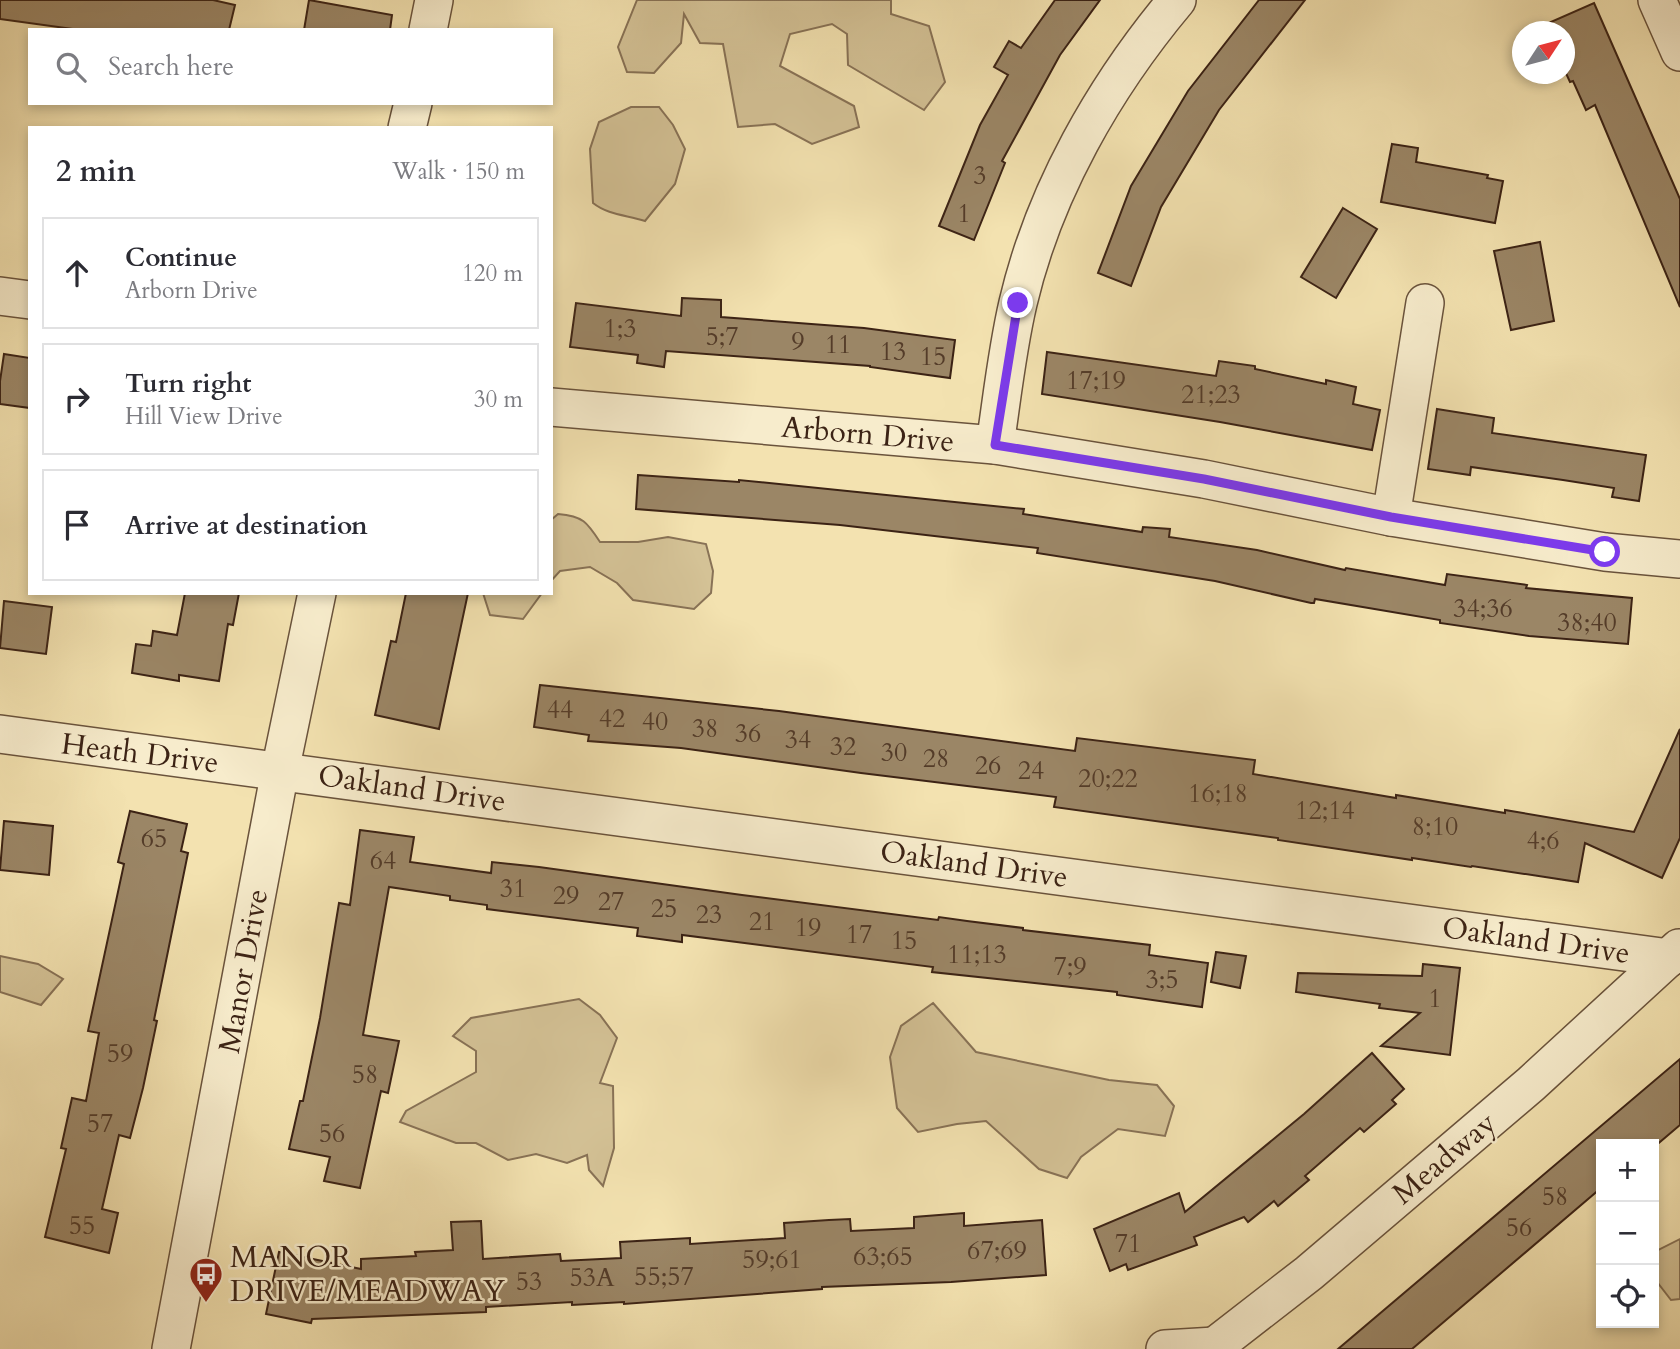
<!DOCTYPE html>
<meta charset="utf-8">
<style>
body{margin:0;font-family:Cardo,serif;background:#f7f7f7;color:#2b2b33}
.controls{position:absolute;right:21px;bottom:21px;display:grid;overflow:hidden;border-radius:0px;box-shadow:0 4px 10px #0003}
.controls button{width:63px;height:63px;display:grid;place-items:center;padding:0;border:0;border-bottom:2px solid #e1e1e2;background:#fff;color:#2b2b33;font:35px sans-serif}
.compass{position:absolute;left:1512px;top:21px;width:63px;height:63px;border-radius:50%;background:#fff;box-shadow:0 4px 10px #0003;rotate:54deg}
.stop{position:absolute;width:21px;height:21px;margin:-16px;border:5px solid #7c3aed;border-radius:50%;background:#fff}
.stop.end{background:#7c3aed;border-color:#fff;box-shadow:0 2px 7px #0008}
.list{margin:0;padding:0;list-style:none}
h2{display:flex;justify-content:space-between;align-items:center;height:91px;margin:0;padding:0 28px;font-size:30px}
h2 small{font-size:23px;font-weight:400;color:#7c7c81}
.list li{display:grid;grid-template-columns:46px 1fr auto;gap:21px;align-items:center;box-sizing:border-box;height:112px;margin:0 14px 14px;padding:0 14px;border:2px solid #e1e1e2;border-radius:0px}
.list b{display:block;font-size:26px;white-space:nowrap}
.list p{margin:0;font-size:23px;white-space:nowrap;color:#7c7c81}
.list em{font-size:23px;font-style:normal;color:#7c7c81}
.icon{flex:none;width:38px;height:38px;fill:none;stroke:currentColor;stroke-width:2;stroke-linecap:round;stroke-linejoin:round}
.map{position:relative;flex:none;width:1680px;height:1349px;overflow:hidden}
.search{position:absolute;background:#fff;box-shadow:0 4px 10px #0003;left:28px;top:28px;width:525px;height:77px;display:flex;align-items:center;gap:18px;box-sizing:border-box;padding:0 24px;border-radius:0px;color:#7c7c81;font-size:26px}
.panel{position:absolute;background:#fff;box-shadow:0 4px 10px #0003;left:28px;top:126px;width:525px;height:469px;border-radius:0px}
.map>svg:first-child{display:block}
.green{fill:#d4c296;stroke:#887256;stroke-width:2}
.building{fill:#9b8666;stroke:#3c2315;stroke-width:2}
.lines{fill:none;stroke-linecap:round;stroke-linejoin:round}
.street-casing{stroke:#6a533c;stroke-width:40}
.street{stroke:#f7eccc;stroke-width:37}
.route{stroke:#7c3aed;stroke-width:9}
.labels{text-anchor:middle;stroke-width:5;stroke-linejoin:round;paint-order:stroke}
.number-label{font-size:26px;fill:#543c29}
.street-label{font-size:30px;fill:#3c2315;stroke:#f7eccc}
.poi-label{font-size:30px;fill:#3c2315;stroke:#f7eccc;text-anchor:start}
</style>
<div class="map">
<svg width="1680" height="1349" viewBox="0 0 1680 1349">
<rect width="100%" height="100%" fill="#f3e2b0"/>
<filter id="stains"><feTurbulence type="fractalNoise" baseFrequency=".00286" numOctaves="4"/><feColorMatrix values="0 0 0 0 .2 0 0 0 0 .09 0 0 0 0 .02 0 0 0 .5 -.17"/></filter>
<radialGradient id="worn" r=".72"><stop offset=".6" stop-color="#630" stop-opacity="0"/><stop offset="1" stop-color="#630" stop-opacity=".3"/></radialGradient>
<g class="green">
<polygon points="637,0 891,0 891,14 929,26 945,82 924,110 848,65 847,34 832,24 790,34 780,66 854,106 859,127 812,144 775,124 738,127 723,44 700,43 684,14 681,43 654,73 627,72 618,47"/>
<path d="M631 107H659L673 125 685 149 675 184 645 221C627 215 608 215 593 203L590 149 599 122Z"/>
<path d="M558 514C583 516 587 522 600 542H638L668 537 706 544 713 571 711 593 694 609 633 600 617 583 590 567 560 571 551 581V520Z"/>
<polygon points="483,593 542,593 523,619 490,615"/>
<polygon points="0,956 38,964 63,979 41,1005 0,992"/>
<polygon points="579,999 600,1015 617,1038 600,1083 613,1086 614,1148 603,1186 589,1170 587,1155 567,1163 536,1154 508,1160 476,1143 456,1143 400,1122 406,1111 476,1072 476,1051 453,1036 471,1018"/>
<polygon points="933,1003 976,1052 1109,1080 1157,1085 1174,1106 1165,1136 1118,1129 1081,1157 1067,1178 1039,1169 986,1121 957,1124 918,1132 897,1108 890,1057 901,1026"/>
<polygon points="1680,1239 1680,1299 1671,1300 1654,1278 1654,1252"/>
</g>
<g class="building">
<polygon points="0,0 213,0 235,5 229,30 80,30 0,19"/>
<polygon points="309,0 392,15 390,30 304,30"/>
<polygon points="1055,0 1100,0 1060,55 1002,161 1005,163 974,240 939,226 980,125 1008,75 994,67 1009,41 1021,48"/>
<polygon points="1259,0 1305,0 1219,110 1161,207 1131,286 1098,273 1131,186 1188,91"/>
<polygon points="1594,3 1680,199 1680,307 1595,105 1586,110 1573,81 1570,82 1564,69 1564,32 1547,32 1544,25"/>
<polygon points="1392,144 1418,148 1416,162 1488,175 1487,178 1503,181 1495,223 1381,202"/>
<polygon points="1343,208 1377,229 1336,298 1301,277"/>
<polygon points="1540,242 1554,321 1511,330 1494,251"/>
<polygon points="682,298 721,300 721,317 864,328 955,340 950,378 870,367 870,366 666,351 664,367 637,363 638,355 570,347 576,303 681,316"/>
<polygon points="1047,352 1216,376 1219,361 1255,366 1255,369 1326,384 1326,380 1356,387 1353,404 1380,410 1372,450 1220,422 1042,394"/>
<polygon points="4,354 30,358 30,408 0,404 0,381"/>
<polygon points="1437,409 1494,418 1492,433 1646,455 1639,501 1612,497 1614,488 1563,480 1471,467 1470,475 1428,469"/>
<polygon points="638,475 739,482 739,480 1024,509 1023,514 1142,532 1143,527 1170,529 1169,537 1257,550 1345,570 1346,568 1445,585 1447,574 1527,585 1526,588 1632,598 1628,644 1529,636 1440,623 1440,620 1315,599 1314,603 1311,603 1215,581 1037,553 1038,548 840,525 636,509"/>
<polygon points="185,593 239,593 233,625 228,624 219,681 179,675 179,681 132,673 136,644 151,646 153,631 177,635"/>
<polygon points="406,593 468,593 439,729 375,715 391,641 396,642"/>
<polygon points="4,601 52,607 46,654 0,648"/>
<polygon points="540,685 779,711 1075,751 1077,738 1255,760 1253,774 1396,798 1396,795 1505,813 1505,810 1634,832 1680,729 1680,838 1662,878 1585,843 1578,882 1472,866 1471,867 1412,858 1412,860 1278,840 1278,838 1054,807 1056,797 861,773 681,748 588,741 589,735 534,727"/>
<polygon points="130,811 187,824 181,851 188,853 154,1020 157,1021 143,1088 130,1138 119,1135 102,1209 118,1213 109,1253 45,1237 66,1149 61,1148 72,1098 86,1101 99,1033 88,1031 124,864 118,862"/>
<polygon points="4,821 53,826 49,875 0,870"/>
<polygon points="360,830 414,837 410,862 491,873 492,862 539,867 742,895 938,920 939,917 967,921 1023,928 1023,930 1150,945 1149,955 1208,963 1202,1007 1117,995 1117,992 932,972 933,967 682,935 682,942 637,936 638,928 487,909 487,905 450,900 450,896 389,887 363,1035 399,1041 388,1093 381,1091 360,1188 324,1181 330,1157 289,1149 300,1101 303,1101 320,1018 339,903 350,905"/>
<polygon points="1216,952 1246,956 1240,988 1211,982"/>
<polygon points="1423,964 1460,968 1450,1055 1381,1046 1420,1013 1379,1008 1380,1004 1296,992 1298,973 1422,976"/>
<polygon points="1372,1053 1404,1089 1392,1100 1396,1104 1364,1132 1360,1128 1305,1176 1309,1180 1278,1206 1274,1201 1248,1222 1244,1217 1194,1237 1197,1245 1128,1270 1126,1264 1110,1271 1094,1229 1179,1193 1185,1212 1304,1114"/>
<polygon points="1680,1059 1680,1125 1654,1147 1654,1144 1601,1144 1601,1188 1412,1349 1338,1349"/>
<polygon points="964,1213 964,1226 1042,1220 1046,1275 951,1282 822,1287 822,1289 624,1304 624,1302 572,1305 572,1302 486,1307 486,1312 312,1319 311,1323 266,1314 279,1252 361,1269 361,1259 416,1256 415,1252 453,1250 451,1222 481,1221 483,1259 560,1254 561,1261 621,1258 620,1242 690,1238 690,1244 785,1238 784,1223 829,1220 850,1219 851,1231 914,1228 914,1217"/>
</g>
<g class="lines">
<defs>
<g id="street">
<polyline points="1657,0 1680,52"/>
<polyline points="428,30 434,0"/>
<polyline points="407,128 413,103"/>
<polyline points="0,296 30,300"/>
<polyline points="551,407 995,445 1204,479 1391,517 1605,552 1680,559"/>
<path d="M995 445C1002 398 1007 350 1018 303 1044 192 1104 87 1177 0"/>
<polyline points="1391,517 1425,303"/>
<polyline points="0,734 1669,958"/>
<polyline points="171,1349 280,771 317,593"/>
<polyline points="1165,1349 1215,1346"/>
<polyline points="1211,1349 1309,1273 1531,1084 1679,948"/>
</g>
</defs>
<use href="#street" class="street-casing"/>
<use href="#street" class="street"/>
</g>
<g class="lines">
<polyline class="route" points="1018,303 995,445 1204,479 1391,517 1605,552"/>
</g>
<defs>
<symbol id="bus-pin" viewBox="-11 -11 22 30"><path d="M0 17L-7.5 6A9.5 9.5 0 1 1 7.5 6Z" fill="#8f2418" stroke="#f7eccc"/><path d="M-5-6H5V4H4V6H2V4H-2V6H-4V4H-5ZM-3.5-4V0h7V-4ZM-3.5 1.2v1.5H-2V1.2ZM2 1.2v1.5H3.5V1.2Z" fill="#fff"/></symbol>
</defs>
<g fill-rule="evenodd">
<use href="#bus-pin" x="187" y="1255" width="38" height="52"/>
</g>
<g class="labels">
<g class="number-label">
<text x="980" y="184">3</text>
<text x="964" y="222">1</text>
<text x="620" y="337">1;3</text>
<text x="722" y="345">5;7</text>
<text x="798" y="350">9</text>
<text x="838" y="353">11</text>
<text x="893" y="360">13</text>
<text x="933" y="365">15</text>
<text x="1096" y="389">17;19</text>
<text x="1211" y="403">21;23</text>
<text x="1483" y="617">34;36</text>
<text x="1587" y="631">38;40</text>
<text x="560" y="718">44</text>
<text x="612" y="727">42</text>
<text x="655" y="730">40</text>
<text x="705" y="737">38</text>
<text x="748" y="742">36</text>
<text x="798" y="748">34</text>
<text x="843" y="755">32</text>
<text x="894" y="761">30</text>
<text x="936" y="767">28</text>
<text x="988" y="774">26</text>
<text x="1031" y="779">24</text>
<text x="1108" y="787">20;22</text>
<text x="1218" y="802">16;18</text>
<text x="1325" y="819">12;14</text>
<text x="1435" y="835">8;10</text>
<text x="154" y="847">65</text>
<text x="1543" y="849">4;6</text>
<text x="383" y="869">64</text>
<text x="513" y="897">31</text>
<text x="566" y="904">29</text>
<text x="611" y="910">27</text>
<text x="664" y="917">25</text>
<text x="709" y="923">23</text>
<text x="762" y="930">21</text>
<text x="808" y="936">19</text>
<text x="859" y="943">17</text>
<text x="904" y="949">15</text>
<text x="977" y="963">11;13</text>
<text x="1070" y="975">7;9</text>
<text x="1162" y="988">3;5</text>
<text x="1435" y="1007">1</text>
<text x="120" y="1062">59</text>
<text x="365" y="1083">58</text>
<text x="100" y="1132">57</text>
<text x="332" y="1142">56</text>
<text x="1555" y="1205">58</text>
<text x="82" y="1234">55</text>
<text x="1519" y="1236">56</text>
<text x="1128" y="1252">71</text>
<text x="997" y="1259">67;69</text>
<text x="883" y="1265">63;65</text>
<text x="772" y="1268">59;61</text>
<text x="664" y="1285">55;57</text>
<text x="592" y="1286">53A</text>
<text x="529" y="1290">53</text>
</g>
<g class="street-label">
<text transform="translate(868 434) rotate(5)" y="10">Arborn Drive</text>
<text transform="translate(140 753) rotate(7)" y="10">Heath Drive</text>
<text transform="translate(412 788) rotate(8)" y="10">Oakland Drive</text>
<text transform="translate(974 864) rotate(8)" y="10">Oakland Drive</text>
<text transform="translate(1536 940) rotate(8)" y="10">Oakland Drive</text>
<text transform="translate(243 971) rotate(-80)" y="10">Manor Drive</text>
<text transform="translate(1444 1158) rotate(-40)" y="10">Meadway</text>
</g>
<g class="poi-label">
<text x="230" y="1267">MANOR<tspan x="230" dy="34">DRIVE/MEADWAY</tspan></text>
</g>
</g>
<rect width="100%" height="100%" filter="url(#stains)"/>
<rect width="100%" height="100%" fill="url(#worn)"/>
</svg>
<div class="controls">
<button>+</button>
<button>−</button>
<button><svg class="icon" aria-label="locate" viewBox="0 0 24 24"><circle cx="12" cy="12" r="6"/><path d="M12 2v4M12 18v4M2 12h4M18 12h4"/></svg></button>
</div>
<svg class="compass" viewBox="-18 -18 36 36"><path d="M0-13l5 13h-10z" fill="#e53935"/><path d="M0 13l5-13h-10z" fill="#7c7c81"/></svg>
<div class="stop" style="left:1605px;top:552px"></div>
<div class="stop end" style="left:1018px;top:303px"></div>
<div class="search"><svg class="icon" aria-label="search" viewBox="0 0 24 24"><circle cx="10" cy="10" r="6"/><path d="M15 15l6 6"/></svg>Search here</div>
<section class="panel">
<h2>2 min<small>Walk · 150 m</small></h2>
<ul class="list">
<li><svg class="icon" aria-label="ahead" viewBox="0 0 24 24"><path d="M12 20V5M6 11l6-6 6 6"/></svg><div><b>Continue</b><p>Arborn Drive</p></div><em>120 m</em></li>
<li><svg class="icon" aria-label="right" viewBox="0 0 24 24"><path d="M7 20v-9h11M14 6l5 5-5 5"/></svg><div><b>Turn right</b><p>Hill View Drive</p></div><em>30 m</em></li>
<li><svg class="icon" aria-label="arrive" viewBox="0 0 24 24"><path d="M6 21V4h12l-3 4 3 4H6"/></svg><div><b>Arrive at destination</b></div></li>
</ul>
</section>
</div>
